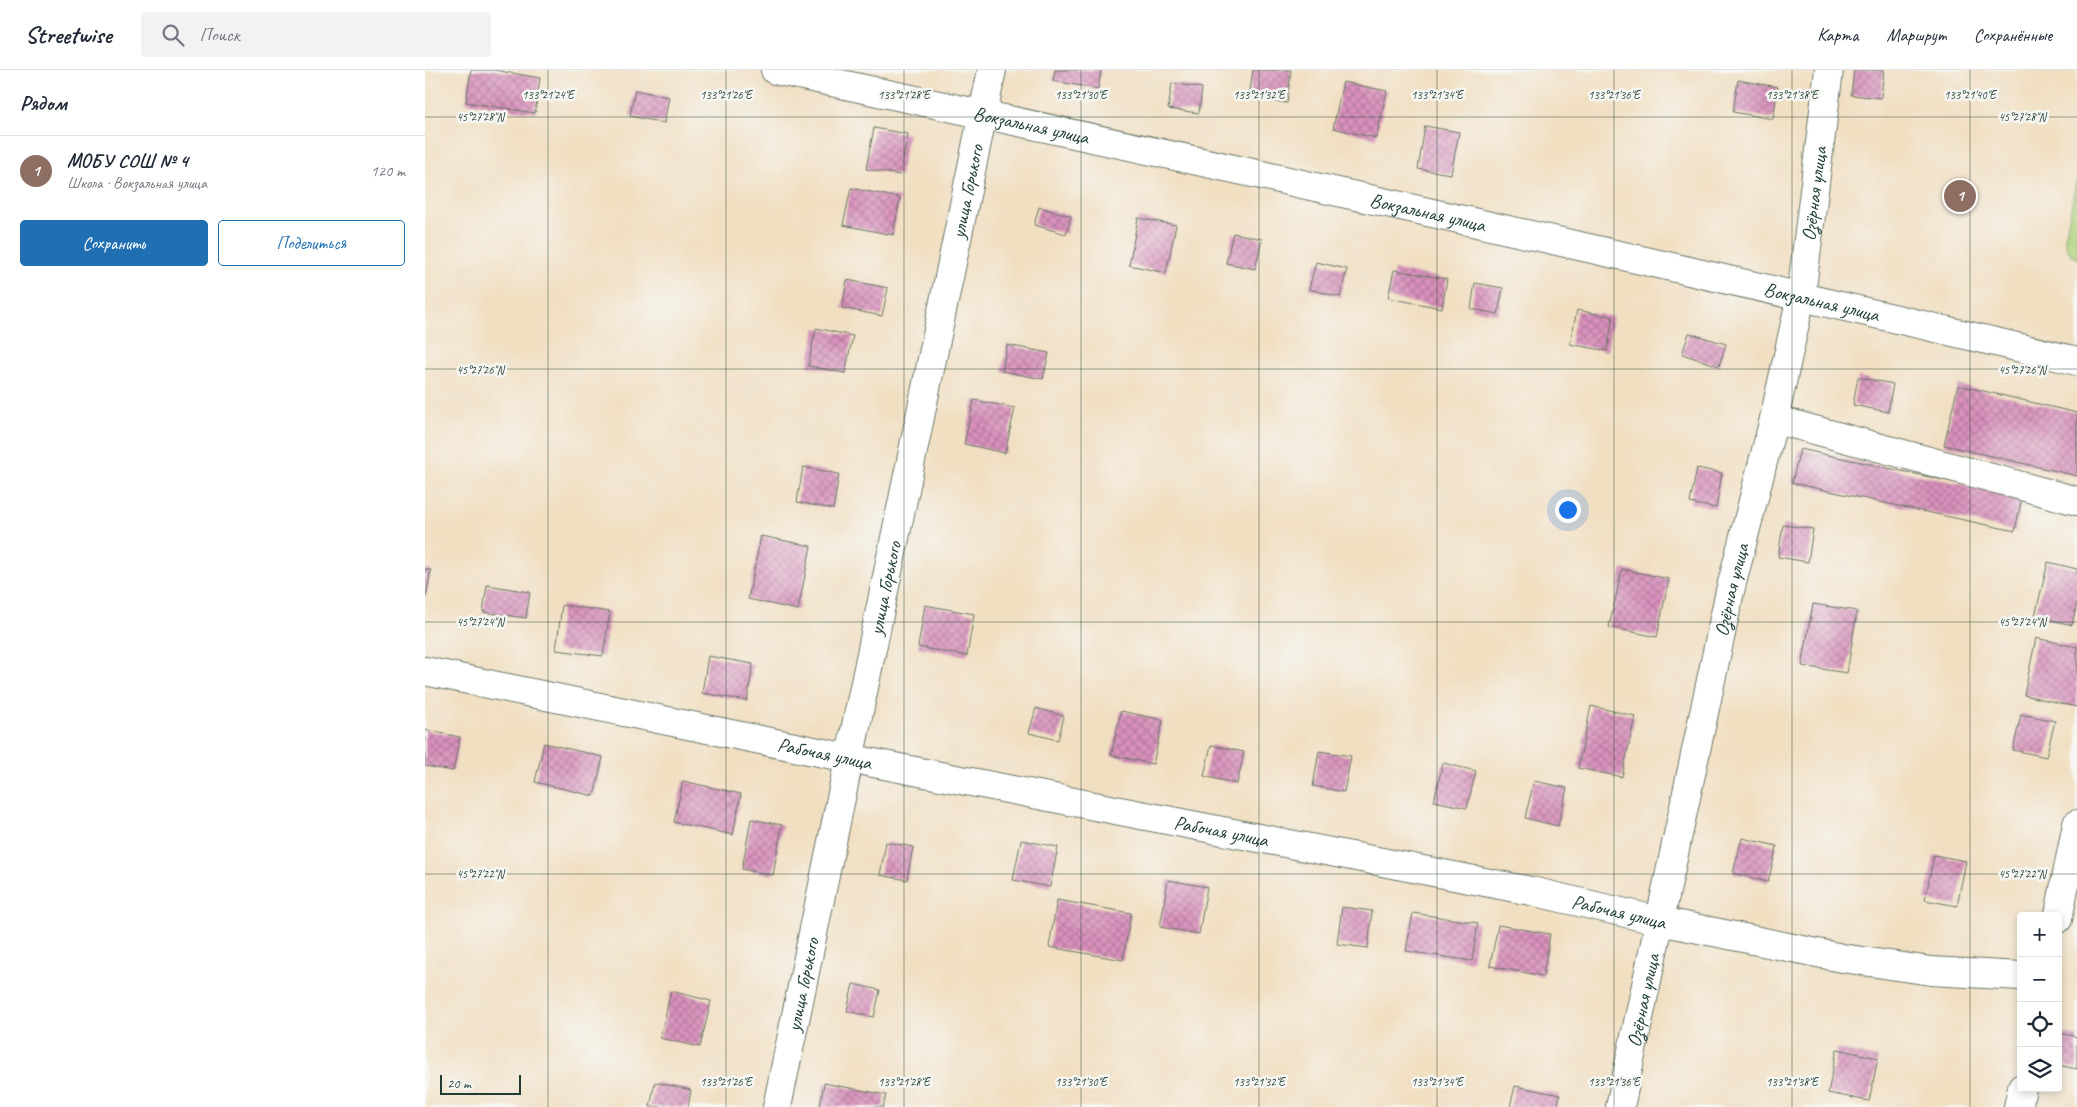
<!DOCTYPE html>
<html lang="ru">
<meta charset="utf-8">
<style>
body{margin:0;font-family:Caveat,sans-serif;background:#f2f2f3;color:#1f2937}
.controls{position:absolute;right:15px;bottom:15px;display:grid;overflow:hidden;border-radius:5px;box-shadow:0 2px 8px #0003}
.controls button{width:45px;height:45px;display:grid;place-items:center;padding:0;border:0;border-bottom:1px solid #e0e1e3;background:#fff;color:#1f2937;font:25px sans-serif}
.scale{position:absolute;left:15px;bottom:12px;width:81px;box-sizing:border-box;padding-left:5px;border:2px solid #1f3d34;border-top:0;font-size:14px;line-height:18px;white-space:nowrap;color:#1f3d34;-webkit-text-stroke:4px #f6f6f2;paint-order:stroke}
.you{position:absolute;left:1142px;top:439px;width:18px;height:18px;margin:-12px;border:4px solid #fff;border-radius:50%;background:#1a73e8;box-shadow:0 0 0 8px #1a73e833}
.badge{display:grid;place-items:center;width:32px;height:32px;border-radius:50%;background:#1f6fb2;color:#fff;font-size:16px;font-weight:700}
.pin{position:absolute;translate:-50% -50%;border:2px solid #fff;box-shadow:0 1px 5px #0006}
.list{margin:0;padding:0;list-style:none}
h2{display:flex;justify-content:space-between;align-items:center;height:65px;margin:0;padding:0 20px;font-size:21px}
h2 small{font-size:16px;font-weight:400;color:#747a83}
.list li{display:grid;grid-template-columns:32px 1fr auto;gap:15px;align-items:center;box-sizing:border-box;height:70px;padding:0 20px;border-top:1px solid #e0e1e3}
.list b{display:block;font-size:19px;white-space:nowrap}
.list p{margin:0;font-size:16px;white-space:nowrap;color:#747a83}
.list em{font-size:16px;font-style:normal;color:#747a83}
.actions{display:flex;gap:10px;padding:15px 20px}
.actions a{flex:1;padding:11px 0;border:1px solid #1f6fb2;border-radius:5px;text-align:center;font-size:18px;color:#1f6fb2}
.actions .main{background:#1f6fb2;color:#fff}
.icon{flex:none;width:28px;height:28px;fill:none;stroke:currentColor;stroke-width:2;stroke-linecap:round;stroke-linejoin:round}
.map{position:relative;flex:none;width:1652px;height:1037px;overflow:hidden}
header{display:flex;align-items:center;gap:30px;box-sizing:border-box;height:70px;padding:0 25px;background:#fff;border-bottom:1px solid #e0e1e3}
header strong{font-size:24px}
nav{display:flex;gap:28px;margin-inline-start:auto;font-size:18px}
.search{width:350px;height:45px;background:#f2f2f3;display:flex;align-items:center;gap:12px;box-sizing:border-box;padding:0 18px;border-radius:5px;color:#747a83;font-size:19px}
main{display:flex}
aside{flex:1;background:#fff}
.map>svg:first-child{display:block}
.pitch{fill:#afd27b;stroke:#678858}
.building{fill:url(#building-cross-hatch)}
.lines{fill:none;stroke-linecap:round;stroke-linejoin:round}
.minor-casing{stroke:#687666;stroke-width:30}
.minor{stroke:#fff;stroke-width:28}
.ticks{fill:none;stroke:#1f3d34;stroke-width:1;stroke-opacity:0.45}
.labels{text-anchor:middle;stroke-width:5;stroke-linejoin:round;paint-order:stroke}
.street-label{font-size:20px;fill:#1f3d34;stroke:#f6f6f2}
.ticks-label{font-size:12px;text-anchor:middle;fill:#1f3d34;stroke:#f6f6f2;stroke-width:5;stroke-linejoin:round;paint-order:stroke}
</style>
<header>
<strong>Streetwise</strong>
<div class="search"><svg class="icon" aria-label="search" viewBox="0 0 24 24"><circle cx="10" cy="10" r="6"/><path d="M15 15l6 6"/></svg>Поиск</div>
<nav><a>Карта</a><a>Маршрут</a><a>Сохранённые</a></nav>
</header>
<main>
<aside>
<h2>Рядом<small></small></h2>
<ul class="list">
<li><span class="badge" style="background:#8d6e63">1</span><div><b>МОБУ СОШ № 4</b><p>Школа · Вокзальная улица</p></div><em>120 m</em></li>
</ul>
<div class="actions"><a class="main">Сохранить</a><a>Поделиться</a></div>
</aside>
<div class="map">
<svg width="1652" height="1037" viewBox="0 0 1652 1037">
<defs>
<pattern id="building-cross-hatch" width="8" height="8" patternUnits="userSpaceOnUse" patternTransform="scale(1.25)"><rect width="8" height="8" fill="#da92bd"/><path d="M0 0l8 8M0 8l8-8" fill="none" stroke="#b0789a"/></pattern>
</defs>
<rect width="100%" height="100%" fill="#f6f6f2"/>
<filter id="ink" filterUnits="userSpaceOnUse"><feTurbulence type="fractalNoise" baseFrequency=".02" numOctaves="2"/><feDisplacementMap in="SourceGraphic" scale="10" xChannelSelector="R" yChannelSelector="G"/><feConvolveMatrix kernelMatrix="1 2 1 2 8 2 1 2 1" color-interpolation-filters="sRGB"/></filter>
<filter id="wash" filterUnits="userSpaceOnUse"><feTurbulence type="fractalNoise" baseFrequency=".0096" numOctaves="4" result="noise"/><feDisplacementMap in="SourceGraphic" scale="20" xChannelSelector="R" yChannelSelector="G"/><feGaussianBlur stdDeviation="1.12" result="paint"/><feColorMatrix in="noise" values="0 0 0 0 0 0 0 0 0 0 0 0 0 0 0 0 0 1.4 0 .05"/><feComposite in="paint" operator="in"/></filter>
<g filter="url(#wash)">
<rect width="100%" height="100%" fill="#f1dfc2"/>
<path class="pitch" d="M1652 107V189C1643 183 1641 178 1640 168Z"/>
<g id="blocks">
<g class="building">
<polygon points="46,0 69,0 115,8 110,43 41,32"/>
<polygon points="630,0 676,0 673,19 628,11"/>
<polygon points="828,0 866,0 862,33 824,27"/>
<polygon points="1429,0 1459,0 1456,28 1426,25"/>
<polygon points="1313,10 1353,17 1348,49 1308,42"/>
<polygon points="918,12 962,21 951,68 908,58"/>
<polygon points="747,13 777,18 774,43 743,39"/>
<polygon points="210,20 244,27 239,53 205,46"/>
<polygon points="1000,56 1034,62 1026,104 993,99"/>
<polygon points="449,58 483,64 475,105 441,99"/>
<polygon points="426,118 475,128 468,165 418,155"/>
<polygon points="614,137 646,146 641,164 609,155"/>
<polygon points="713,148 751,155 741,203 704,195"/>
<polygon points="808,163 837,169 830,199 801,193"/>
<polygon points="891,192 922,199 915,227 884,219"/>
<polygon points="969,200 1022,209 1017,238 963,228"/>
<polygon points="422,210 463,218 457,246 417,238"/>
<polygon points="1050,213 1078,218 1073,244 1046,239"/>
<polygon points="1152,240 1188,247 1182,281 1145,274"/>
<polygon points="391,258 428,266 420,303 383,296"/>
<polygon points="1264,263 1301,274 1294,296 1257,284"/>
<polygon points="582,275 624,283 618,309 577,301"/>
<polygon points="1433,307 1468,314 1463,342 1428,335"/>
<polygon points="1533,315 1652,343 1652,406 1519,375"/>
<polygon points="549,330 590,338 580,383 539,374"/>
<polygon points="1375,379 1597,427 1590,461 1367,413"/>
<polygon points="378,397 414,404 408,439 372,432"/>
<polygon points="1272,398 1297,403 1291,438 1265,433"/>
<polygon points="1358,455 1388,459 1383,492 1353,487"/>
<polygon points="336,466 386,476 373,540 323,529"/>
<polygon points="1623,492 1652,499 1652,533 1647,555 1610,546"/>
<polygon points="0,499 6,500 1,527 0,527"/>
<polygon points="1197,499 1244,509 1232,567 1184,557"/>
<polygon points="62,515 105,522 101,548 58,542"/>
<polygon points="1388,534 1432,541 1422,603 1377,596"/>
<polygon points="137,535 185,542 178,586 131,580"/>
<polygon points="500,535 549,544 542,586 493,577"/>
<polygon points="1611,568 1652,577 1652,637 1599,625"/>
<polygon points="283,586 328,594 322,631 277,623"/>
<polygon points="1166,636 1210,646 1197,707 1153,698"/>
<polygon points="611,638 639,646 633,670 604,663"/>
<polygon points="696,641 738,650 728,694 686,685"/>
<polygon points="1596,644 1630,651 1621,687 1588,680"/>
<polygon points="0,660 35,667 28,701 0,696"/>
<polygon points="119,673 178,687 169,726 110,712"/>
<polygon points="786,675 819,682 812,714 779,706"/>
<polygon points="894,681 926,686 919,722 888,716"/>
<polygon points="1018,693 1051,701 1042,738 1009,731"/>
<polygon points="258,711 316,724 308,765 249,752"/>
<polygon points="1109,711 1142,718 1133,756 1100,748"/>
<polygon points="326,749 357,755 348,805 317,799"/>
<polygon points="1317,768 1352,776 1343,812 1308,803"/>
<polygon points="596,770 633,777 625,817 588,810"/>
<polygon points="461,772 488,777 482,810 455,805"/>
<polygon points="1509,785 1541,791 1532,836 1500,830"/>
<polygon points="743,810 782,817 774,864 735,857"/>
<polygon points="632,830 706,843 698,890 624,877"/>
<polygon points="917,837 947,841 943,878 912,874"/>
<polygon points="988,843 1053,853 1047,891 981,881"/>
<polygon points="1073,855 1125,864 1118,906 1065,896"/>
<polygon points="428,914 455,920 449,947 422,941"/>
<polygon points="246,921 286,931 275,977 235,968"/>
<polygon points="1635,963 1652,967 1652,999 1633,995"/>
<polygon points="1412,979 1453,988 1444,1031 1403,1023"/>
<polygon points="230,1012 266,1020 263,1037 225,1037"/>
<polygon points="399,1013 461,1025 458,1037 395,1037"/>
<polygon points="1090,1016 1135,1025 1132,1037 1085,1037"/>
</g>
</g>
</g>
<g filter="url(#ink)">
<use href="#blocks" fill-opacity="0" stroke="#687666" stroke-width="1"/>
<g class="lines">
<defs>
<g id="minor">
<path id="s1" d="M350 0C785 92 1219 189 1652 291"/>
<polyline points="1349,349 1652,431"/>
<path id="s2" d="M0 601 423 688 1106 821 1235 851 1417 888 1506 901 1596 906"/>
<polyline points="1633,849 1652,754"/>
<path id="s3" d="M352 1037 567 0"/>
<path id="s4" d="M1195 1037 1305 521 1349 349 1376 226 1404 0"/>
<polyline points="1593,1037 1597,1018"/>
</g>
</defs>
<use href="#minor" class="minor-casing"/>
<use href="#minor" class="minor"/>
</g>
</g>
<path class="ticks" d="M123 0V1037M301 0V1037M479 0V1037M656 0V1037M834 0V1037M1012 0V1037M1189 0V1037M1367 0V1037M1545 0V1037M0 47H1652M0 299H1652M0 552H1652M0 804H1652"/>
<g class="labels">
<g class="street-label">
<text dy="7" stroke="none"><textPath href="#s1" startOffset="262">Вокзальная улица</textPath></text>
<text dy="7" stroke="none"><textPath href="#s3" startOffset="935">улица Горького</textPath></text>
<text dy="7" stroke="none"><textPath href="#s4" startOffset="934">Озёрная улица</textPath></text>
<text dy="7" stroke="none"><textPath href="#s1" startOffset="668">Вокзальная улица</textPath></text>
<text dy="7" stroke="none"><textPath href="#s1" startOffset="1072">Вокзальная улица</textPath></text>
<text dy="7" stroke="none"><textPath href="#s3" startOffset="530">улица Горького</textPath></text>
<text dy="7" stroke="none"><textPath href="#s4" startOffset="529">Озёрная улица</textPath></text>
<text dy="7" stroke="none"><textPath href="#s2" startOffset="408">Рабочая улица</textPath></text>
<text dy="7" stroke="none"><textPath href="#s2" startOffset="812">Рабочая улица</textPath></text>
<text dy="7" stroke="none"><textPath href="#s2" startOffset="1218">Рабочая улица</textPath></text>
<text dy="7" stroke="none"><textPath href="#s3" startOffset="125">улица Горького</textPath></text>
<text dy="7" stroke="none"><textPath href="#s4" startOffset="109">Озёрная улица</textPath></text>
</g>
</g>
<g class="ticks-label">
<text x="123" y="29">133°21'24"E</text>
<text x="301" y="29">133°21'26"E</text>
<text x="479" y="29">133°21'28"E</text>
<text x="656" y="29">133°21'30"E</text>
<text x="834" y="29">133°21'32"E</text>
<text x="1012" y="29">133°21'34"E</text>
<text x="1189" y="29">133°21'36"E</text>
<text x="1367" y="29">133°21'38"E</text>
<text x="1545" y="29">133°21'40"E</text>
<text x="55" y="51">45°27'28"N</text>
<text x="1597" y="51">45°27'28"N</text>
<text x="55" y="304">45°27'26"N</text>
<text x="1597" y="304">45°27'26"N</text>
<text x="55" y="556">45°27'24"N</text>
<text x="1597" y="556">45°27'24"N</text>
<text x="55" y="808">45°27'22"N</text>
<text x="1597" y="808">45°27'22"N</text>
<text x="301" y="1016">133°21'26"E</text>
<text x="479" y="1016">133°21'28"E</text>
<text x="656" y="1016">133°21'30"E</text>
<text x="834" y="1016">133°21'32"E</text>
<text x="1012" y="1016">133°21'34"E</text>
<text x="1189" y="1016">133°21'36"E</text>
<text x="1367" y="1016">133°21'38"E</text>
</g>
</svg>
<div class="controls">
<button>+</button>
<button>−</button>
<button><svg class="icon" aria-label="locate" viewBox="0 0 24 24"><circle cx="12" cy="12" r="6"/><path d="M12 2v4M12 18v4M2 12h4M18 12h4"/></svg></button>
<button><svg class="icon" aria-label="layers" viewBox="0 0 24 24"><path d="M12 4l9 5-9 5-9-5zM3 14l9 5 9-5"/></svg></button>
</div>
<div class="scale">20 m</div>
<div class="you"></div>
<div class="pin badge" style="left:1535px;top:126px;background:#8d6e63">1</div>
</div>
</main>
